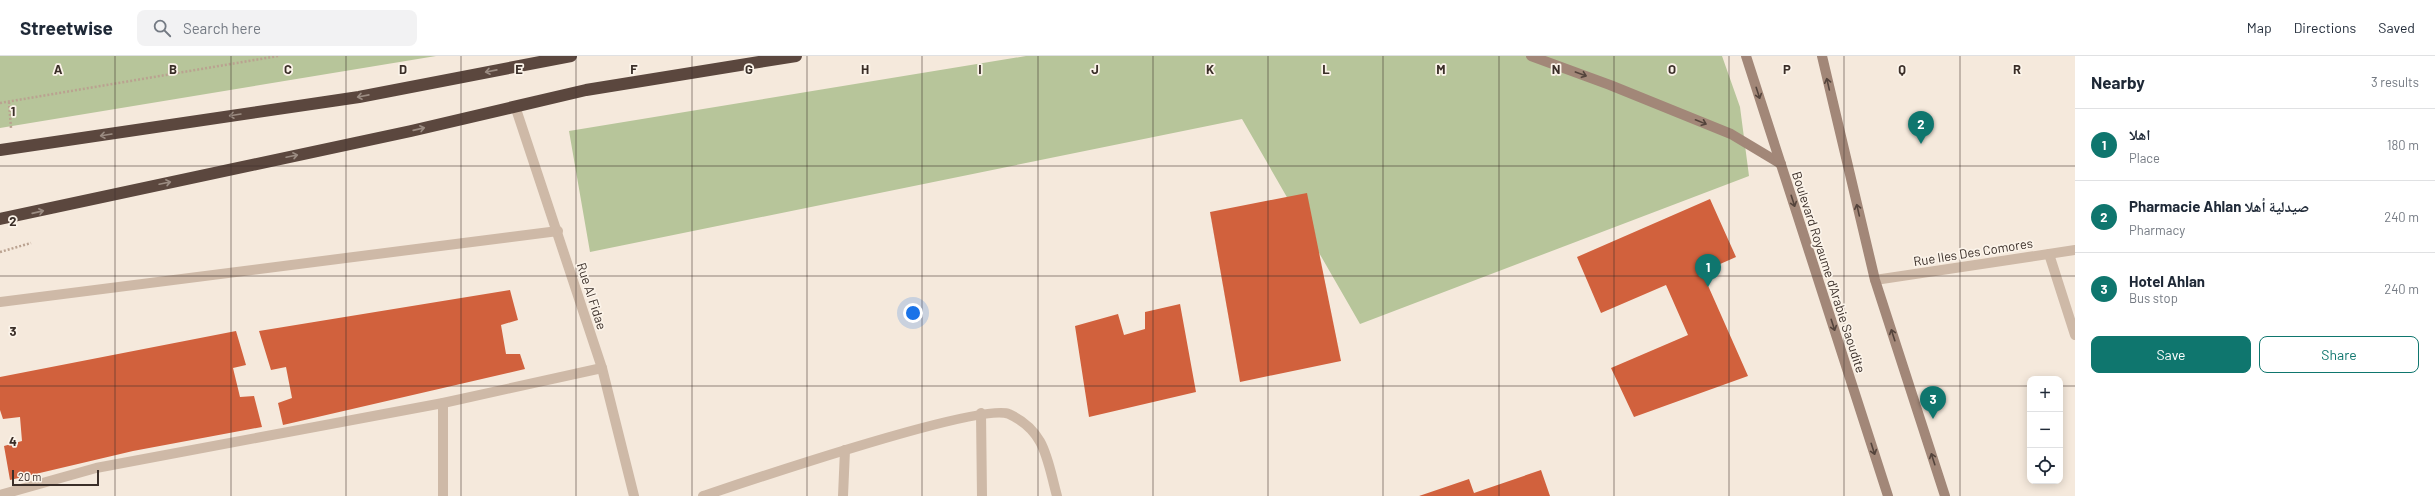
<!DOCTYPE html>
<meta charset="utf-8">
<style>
body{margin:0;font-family:Barlow,"Noto Naskh Arabic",sans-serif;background:#f2f2f3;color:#1f2937}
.controls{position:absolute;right:12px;bottom:12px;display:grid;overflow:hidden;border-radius:8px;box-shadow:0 2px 10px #0003}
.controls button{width:36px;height:36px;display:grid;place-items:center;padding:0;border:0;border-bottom:1px solid #e0e1e3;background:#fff;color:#1f2937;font:20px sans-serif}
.scale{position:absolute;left:12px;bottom:10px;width:87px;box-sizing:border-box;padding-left:4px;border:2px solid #3a2e28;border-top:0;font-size:11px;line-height:14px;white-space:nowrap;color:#3a2e28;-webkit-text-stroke:3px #fbf3e9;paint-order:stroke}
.you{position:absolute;left:913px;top:257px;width:14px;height:14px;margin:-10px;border:3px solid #fff;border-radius:50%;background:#1a73e8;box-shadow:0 0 0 6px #1a73e833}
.badge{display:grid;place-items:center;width:26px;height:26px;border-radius:50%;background:#0f766e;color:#fff;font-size:13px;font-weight:700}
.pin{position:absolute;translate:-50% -33px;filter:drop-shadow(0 1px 2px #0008)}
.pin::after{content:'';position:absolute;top:21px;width:14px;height:12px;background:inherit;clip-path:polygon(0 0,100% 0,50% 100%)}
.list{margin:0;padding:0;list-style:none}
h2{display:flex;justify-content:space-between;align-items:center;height:52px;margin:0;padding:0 16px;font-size:17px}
h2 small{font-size:13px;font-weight:400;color:#747a83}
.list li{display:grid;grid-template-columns:26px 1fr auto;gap:12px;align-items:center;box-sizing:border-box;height:72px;padding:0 16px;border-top:1px solid #e0e1e3}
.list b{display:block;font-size:15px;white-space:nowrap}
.list p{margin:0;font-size:13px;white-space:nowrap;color:#747a83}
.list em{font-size:13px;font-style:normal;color:#747a83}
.actions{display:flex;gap:8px;padding:12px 16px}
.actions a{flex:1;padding:9px 0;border:1px solid #0f766e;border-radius:8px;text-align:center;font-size:14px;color:#0f766e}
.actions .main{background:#0f766e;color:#fff}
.icon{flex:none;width:22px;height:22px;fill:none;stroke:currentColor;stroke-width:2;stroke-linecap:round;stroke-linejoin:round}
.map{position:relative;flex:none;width:2075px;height:440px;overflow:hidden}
header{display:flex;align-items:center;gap:24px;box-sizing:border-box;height:56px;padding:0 20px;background:#fff;border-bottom:1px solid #e0e1e3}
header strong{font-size:19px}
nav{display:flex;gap:22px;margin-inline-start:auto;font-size:14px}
.search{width:280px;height:36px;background:#f2f2f3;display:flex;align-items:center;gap:10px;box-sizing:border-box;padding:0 14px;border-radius:8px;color:#747a83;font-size:15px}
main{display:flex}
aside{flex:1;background:#fff}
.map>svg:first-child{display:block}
.green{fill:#b7c59a}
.building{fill:#d1613d}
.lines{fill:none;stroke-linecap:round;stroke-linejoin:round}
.path{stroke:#baa290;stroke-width:2.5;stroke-dasharray:2 2;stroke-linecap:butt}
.street{stroke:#ceb9a7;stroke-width:10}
.secondary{stroke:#a28778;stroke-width:10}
.highway{stroke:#5b473e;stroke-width:12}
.oneway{stroke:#9b8c82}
.oneway2{stroke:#54443c}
.grid{fill:none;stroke:#3a2e28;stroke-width:1;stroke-opacity:0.55}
.labels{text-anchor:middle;stroke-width:3.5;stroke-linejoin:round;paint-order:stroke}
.street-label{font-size:13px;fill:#3a2e28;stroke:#fbf3e9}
.grid-label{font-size:13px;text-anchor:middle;font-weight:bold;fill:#3a2e28;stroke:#fbf3e9;stroke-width:3.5;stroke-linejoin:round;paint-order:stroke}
</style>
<header>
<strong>Streetwise</strong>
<div class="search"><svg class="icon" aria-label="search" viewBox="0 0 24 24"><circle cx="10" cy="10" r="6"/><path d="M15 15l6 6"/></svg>Search here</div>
<nav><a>Map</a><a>Directions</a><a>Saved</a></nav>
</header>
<main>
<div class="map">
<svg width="2075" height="440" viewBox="0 0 2075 440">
<rect width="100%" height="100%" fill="#f5e9dc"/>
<g class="green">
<polygon points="0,0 436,0 0,72"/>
<polygon points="1026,0 1722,0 1740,51 1749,120 1360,268 1242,63 590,196 569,75"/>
</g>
<g class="building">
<polygon points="1307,137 1341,305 1240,326 1210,156"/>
<polygon points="1710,143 1736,201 1702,216 1748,320 1634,361 1611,312 1688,279 1666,229 1601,257 1577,201"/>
<polygon points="510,234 518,264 501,269 506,298 520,298 525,313 283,369 278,347 292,342 286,311 271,314 259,275"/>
<polygon points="1180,248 1196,336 1089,361 1075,270 1118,258 1124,279 1145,273 1145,256"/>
<polygon points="236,275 246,309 233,312 240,341 254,340 262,371 133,395 10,424 4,390 22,385 20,361 3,363 0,354 0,321"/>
<polygon points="1541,414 1550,440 1419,440 1469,423 1474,437"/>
</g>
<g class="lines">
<g class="path">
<polyline points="9,46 11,72"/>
<polyline points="0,47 278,0"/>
<polyline points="0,196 31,187"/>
</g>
<g class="street">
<polyline points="515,50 602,312 634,440"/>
<polyline points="2049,198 2075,279"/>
<polyline points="1875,224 2075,194"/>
<polyline points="0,246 558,175"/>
<polyline points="981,357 982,440"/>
<polyline points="0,439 96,412 443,347 602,312"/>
<polyline points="443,440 443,347"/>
<path d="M703 440C745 426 981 346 1009 358 1046 375 1047 404 1057 440"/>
<polyline points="843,440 845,394"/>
</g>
<g class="secondary">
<polyline points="1531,0 1610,29 1731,78 1781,108"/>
<polyline points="1746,0 1888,440"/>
<polyline points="1822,0 1875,224 1945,440"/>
</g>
<g class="highway">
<polyline points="0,94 359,41 571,0"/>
<polyline points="0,163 411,75 586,34 796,0"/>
</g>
</g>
<defs><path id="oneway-shaft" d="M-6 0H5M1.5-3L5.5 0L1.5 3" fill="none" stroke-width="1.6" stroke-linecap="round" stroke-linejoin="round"/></defs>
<g class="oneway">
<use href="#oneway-shaft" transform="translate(491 15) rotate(169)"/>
<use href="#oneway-shaft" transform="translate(363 40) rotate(169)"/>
<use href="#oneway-shaft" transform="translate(235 59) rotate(171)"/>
<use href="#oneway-shaft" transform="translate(419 73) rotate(-13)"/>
<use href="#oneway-shaft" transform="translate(106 79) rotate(171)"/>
<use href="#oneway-shaft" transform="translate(292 100) rotate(-12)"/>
<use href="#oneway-shaft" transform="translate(165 127) rotate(-12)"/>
<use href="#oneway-shaft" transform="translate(38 156) rotate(-13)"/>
</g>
<g class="oneway2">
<use href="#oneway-shaft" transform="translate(1581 18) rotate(20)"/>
<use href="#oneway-shaft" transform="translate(1828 28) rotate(-103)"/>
<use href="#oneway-shaft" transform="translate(1758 37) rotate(72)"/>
<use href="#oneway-shaft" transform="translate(1701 66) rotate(22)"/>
<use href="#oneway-shaft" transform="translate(1793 145) rotate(72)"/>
<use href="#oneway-shaft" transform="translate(1858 154) rotate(-103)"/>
<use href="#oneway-shaft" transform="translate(1833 269) rotate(72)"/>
<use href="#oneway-shaft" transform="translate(1893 279) rotate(-108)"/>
<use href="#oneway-shaft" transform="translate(1873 393) rotate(72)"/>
<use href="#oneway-shaft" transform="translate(1933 403) rotate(-108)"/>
</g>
<path class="grid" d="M115 0V440M231 0V440M346 0V440M461 0V440M576 0V440M692 0V440M807 0V440M922 0V440M1038 0V440M1153 0V440M1268 0V440M1383 0V440M1499 0V440M1614 0V440M1729 0V440M1844 0V440M1960 0V440M0 110H2075M0 220H2075M0 330H2030M2060 330H2075"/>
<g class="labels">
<g class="street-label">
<text transform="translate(1973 196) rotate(-9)" y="5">Rue Iles Des Comores</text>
<text transform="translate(1829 216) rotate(72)" y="5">Boulevard Royaume d'Arabie Saoudite</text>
<text transform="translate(592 240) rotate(72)" y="5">Rue Al Fidae</text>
</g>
</g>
<g class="grid-label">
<text x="58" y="18">A</text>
<text x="173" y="18">B</text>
<text x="288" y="18">C</text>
<text x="403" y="18">D</text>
<text x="519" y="18">E</text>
<text x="634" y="18">F</text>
<text x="749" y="18">G</text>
<text x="865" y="18">H</text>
<text x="980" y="18">I</text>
<text x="1095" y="18">J</text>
<text x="1210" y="18">K</text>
<text x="1326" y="18">L</text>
<text x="1441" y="18">M</text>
<text x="1556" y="18">N</text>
<text x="1672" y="18">O</text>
<text x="1787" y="18">P</text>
<text x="1902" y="18">Q</text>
<text x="2017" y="18">R</text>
<text x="13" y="60">1</text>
<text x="13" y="170">2</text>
<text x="13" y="280">3</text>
<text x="13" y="390">4</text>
</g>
</svg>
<div class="controls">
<button>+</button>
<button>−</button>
<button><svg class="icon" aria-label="locate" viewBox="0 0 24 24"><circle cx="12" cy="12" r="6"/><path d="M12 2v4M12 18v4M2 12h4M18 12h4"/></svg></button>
</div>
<div class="scale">20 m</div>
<div class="you"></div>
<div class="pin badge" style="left:1708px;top:231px">1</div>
<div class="pin badge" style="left:1921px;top:88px">2</div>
<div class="pin badge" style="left:1933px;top:363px">3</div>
</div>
<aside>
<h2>Nearby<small>3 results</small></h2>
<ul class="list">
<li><span class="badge">1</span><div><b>اهلا</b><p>Place</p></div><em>180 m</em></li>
<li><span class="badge">2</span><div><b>Pharmacie Ahlan صيدلية أهلا</b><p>Pharmacy</p></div><em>240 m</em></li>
<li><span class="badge">3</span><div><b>Hotel Ahlan</b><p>Bus stop</p></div><em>240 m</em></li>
</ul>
<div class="actions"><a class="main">Save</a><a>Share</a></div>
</aside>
</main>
